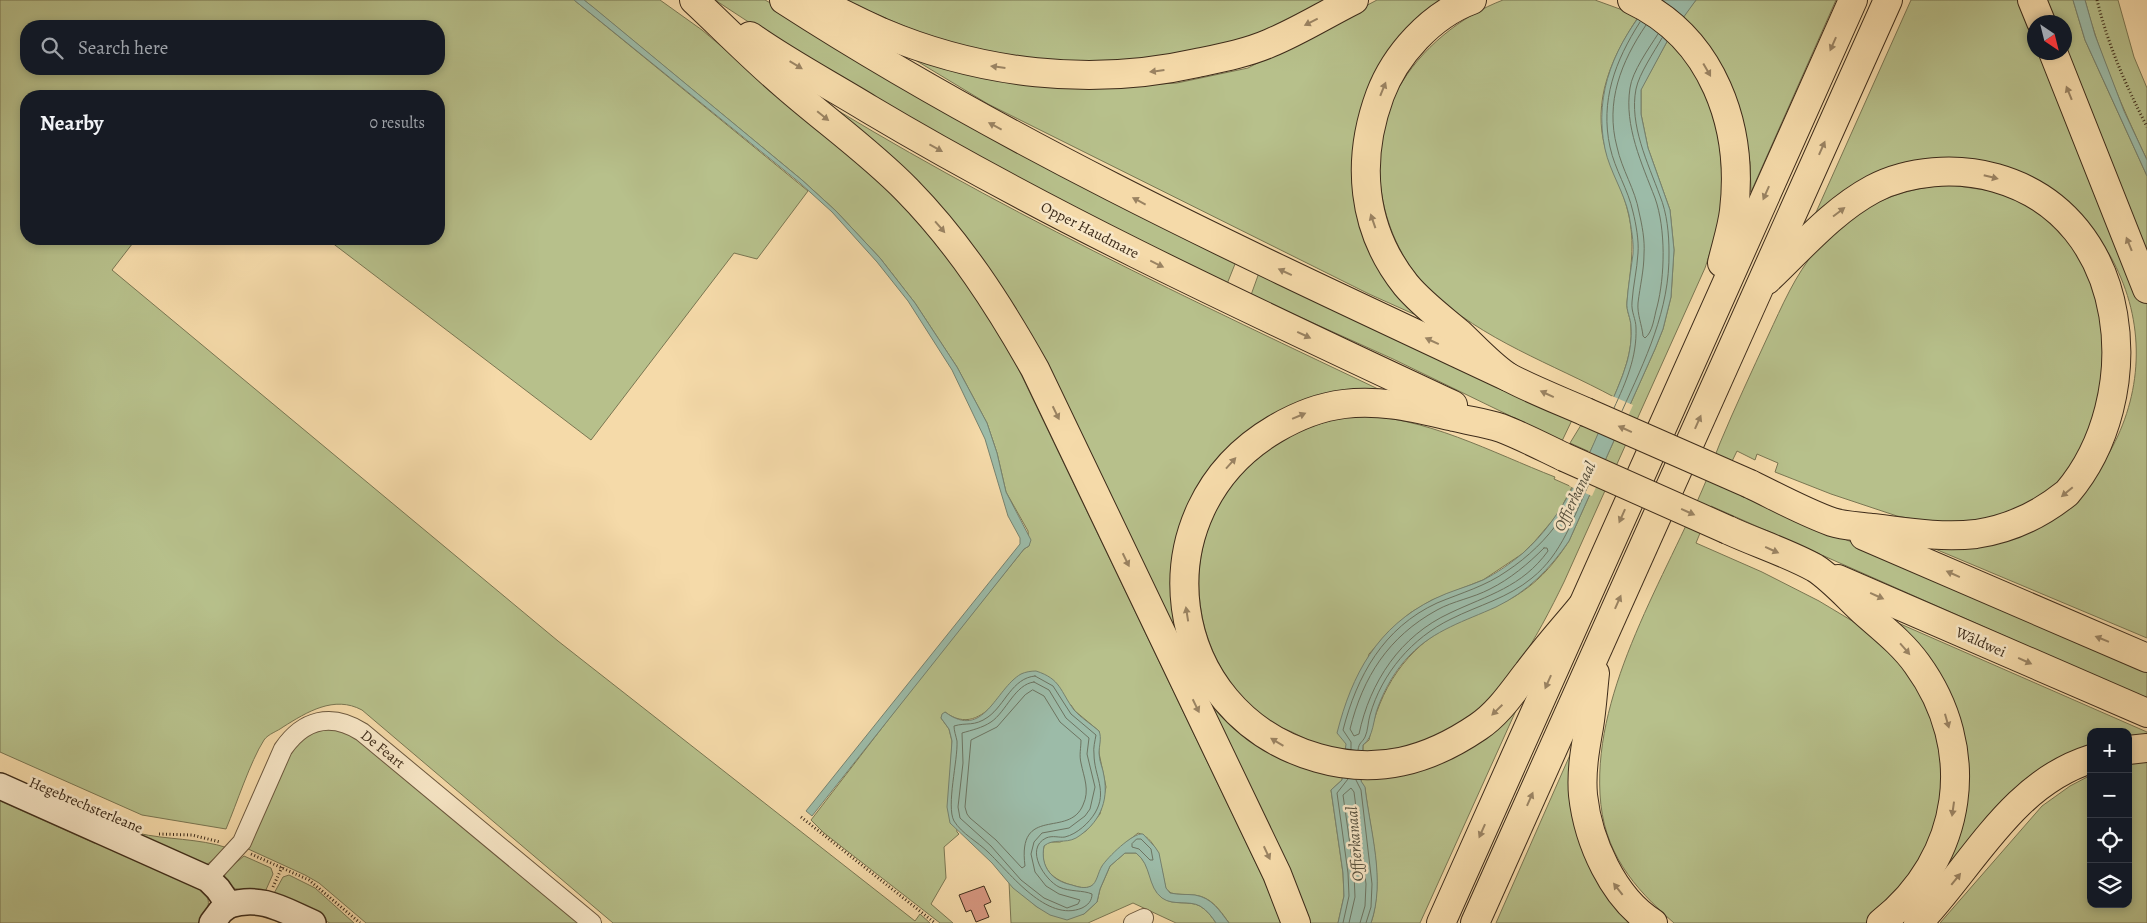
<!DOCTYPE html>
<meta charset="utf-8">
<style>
body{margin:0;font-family:Alegreya,serif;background:#242831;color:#f1f3f6}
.controls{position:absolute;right:15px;bottom:15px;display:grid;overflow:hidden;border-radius:10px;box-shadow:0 2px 8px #0003}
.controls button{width:45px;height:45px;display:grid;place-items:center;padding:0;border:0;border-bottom:1px solid #363941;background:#171b24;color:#f1f3f6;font:25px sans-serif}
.compass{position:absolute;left:2027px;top:15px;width:45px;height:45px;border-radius:50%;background:#171b24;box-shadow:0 2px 8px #0003;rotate:145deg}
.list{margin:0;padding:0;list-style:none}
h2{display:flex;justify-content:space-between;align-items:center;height:65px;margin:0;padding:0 20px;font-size:21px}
h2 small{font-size:16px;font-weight:400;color:#9ea1a6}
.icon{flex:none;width:28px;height:28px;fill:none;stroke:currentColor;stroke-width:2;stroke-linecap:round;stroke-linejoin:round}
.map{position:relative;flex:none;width:2147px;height:923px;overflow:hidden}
.search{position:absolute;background:#171b24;box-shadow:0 2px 8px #0003;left:20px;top:20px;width:425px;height:55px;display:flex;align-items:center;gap:12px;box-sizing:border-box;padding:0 18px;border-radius:20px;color:#9ea1a6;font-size:19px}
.panel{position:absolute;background:#171b24;box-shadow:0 2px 8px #0003;left:20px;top:90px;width:425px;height:155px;border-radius:20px}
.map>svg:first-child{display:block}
.green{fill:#b7c08b;stroke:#7a7652;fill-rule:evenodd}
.water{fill:#9cbba8;stroke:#76826f}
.pier{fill:#f5daa9}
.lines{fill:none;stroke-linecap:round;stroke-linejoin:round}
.shore{stroke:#6d7461;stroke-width:1}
.building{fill:#d99882;stroke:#3e2c1a}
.street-casing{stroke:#6c583e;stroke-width:20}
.secondary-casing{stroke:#3e2c1a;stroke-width:28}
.highway-casing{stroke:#3e2c1a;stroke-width:30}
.path{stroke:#3e2c1a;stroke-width:3;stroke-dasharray:1 2.5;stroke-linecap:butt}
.street{stroke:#f8e7c7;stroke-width:18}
.secondary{stroke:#f8e7c7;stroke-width:25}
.highway{stroke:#f5daa9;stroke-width:28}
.highway-bridge-casing{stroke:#3e2c1a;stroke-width:30;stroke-linecap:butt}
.highway-bridge{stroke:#f5daa9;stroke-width:28}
.oneway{fill:#9a8362}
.labels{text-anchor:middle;stroke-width:5;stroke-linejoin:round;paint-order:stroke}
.street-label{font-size:15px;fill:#3e2c1a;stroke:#f8e7c7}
.water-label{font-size:16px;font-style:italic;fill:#56503e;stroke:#f8e7c7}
</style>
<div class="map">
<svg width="2147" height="923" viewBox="0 0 2147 923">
<rect width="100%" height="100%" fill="#f5daa9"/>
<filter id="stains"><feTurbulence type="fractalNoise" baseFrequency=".004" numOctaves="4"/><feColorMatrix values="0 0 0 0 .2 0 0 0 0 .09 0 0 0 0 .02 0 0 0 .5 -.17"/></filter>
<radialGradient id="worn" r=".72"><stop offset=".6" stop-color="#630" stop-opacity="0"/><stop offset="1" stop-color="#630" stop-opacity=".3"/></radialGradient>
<g class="green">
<path d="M0 0H574L808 191 757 259 734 253 591 440 327 239H439V96H26V239H136L112 270 558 641 915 921 920 914 930 923H613L362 710C334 695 307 712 283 727 278 731 268 734 264 740 250 762 237 803 226 829L142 815 0 752ZM26 26H439V69H26Z"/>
<path d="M584 0H660L702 30 855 159 895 196 938 244 977 296 1006 343 1265 882 1281 923H1229C1219 909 1210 895 1191 895 1184 894 1178 895 1171 893L1166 889C1161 870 1160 839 1138 833L1121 847 1094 885C1087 889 1082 888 1075 886 1054 881 1039 869 1044 846L1048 842H1060L1086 831 1100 814 1106 787 1099 753V731L1075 711 1071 705 996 702C981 718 965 727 945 712L941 718 949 729 952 741 951 763 957 832 959 834 944 847 946 878 931 904 953 923H940L824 833 811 820 925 672 1024 549 1029 546 1028 531 1006 492 997 453 987 423 957 367 915 303 880 258 836 211 802 180Z"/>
<path d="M715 0H765L1237 259 1227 284C1165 253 1102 224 1041 192 929 133 820 70 715 0Z"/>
<polygon points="843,0 1334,0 1270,31 1186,60 1070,65 993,54 942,42"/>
<polygon points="1377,0 1453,0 1425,20 1358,166 1427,320 1369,294 988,104 887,43 1088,88 1177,83 1248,68"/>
<path d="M1503 0H1595L1639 16C1612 56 1591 101 1606 151 1612 172 1623 190 1628 212 1636 244 1630 270 1627 302 1626 311 1631 318 1631 327 1633 352 1623 375 1614 397 1553 364 1482 340 1431 291 1379 241 1363 153 1398 89 1420 49 1461 16 1503 0Z"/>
<polygon points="1696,0 1836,0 1751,192 1750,162 1729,92 1680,20"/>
<path d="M1911 0H2022L2034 30V52L2044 53 2147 303V638L1928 546 1954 542 2103 463C2139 407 2147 340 2121 278 2115 264 2108 249 2097 239 2087 230 2069 225 2057 218 2021 201 1986 184 1950 167L1809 228Z"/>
<polygon points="2043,0 2073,0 2085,40 2147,176 2147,263 2064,52 2064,22 2052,22"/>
<path d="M2085 0H2118L2134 57 2147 88V160C2123 109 2099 55 2085 0Z"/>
<path d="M1670 36 1691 58 1718 113 1724 210 1705 268 1564 582C1538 635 1501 707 1445 734 1419 746 1391 750 1363 752V745L1369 740C1379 690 1406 647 1453 624 1476 612 1501 607 1523 591 1542 578 1556 561 1569 541L1655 349 1663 329 1671 297 1674 250 1670 210 1648 148 1641 114V89Z"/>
<path d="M801 88C992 207 1193 301 1395 397L1286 414 1189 525 1210 689 1343 772 1342 780 1331 790 1343 873 1344 896 1338 923H1303L1034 354Z"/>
<path d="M1951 185 1992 191 2018 200 2051 220 2103 284V424L2054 487 2024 506 1995 517 1962 523 1924 521 1897 516 1831 494 1775 472 1778 463 1757 454 1755 460 1737 451 1720 486 2147 668V699L1711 506 1696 543 1762 572 1819 601 1859 625 1877 639 1921 687 1945 758 1936 839 1875 918 1867 923H1674C1633 887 1603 852 1600 794 1594 687 1666 577 1706 481 1711 468 1715 455 1720 443 1735 407 1752 371 1768 336 1782 306 1795 275 1817 249 1850 209 1899 187 1951 185Z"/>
<polygon points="1260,270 1573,418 1562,441 1393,359 1251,295"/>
<path d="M1356 416C1423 415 1493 453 1555 477L1554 479 1572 487 1558 514 1535 541 1522 554 1483 580 1432 600 1410 613 1387 634 1369 654 1345 751C1325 748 1311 742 1292 732 1285 729 1276 726 1269 721 1195 669 1176 561 1229 489 1234 482 1239 474 1245 468 1275 438 1314 421 1356 416Z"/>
<polygon points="1581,425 1599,433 1590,452 1570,443"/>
<polygon points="1889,619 2147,732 2147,737 2128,738 2128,732 2091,732 2091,747 1910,923 1899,923 1966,785"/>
<path d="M1523 695 1420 923H1371C1385 881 1370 831 1365 788L1361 782 1362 773Z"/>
<polygon points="321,727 358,735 582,923 366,923 319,883 305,875 246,848 292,745"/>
<polygon points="1577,739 1577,784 1644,923 1496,923"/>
<polygon points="2147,761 2147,923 1940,923 2042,806 2070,786 2091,775 2091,904 2128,904 2128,763"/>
<path d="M0 801 94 843 124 850 200 887C214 902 208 907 200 923H0Z"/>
<path d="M137 833C167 840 198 838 228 848L205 866 135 837Z"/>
<path d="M1125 853H1136C1153 866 1148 887 1163 898 1173 906 1189 900 1200 906 1207 910 1212 917 1216 923H1176L1133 903 1088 923H1011L1009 882 1037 907 1084 914 1097 902 1100 889 1110 866Z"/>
<path d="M244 856 271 868 273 874 265 892C250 890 230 894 224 877L227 870Z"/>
<polygon points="289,875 315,888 354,923 330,923 272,897 283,877"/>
</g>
<g class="water">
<polygon points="574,0 584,0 593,7 802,180 836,211 880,258 915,303 957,367 987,423 997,453 1006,492 1031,540 1029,546 1024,549 812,816 806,811 1020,544 1020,538 1008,516 985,439 952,370 908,301 877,262 832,212 800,183"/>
<path d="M1652 0H1696L1670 36 1641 90V114L1648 148 1670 210 1674 250 1671 297 1663 329 1655 349 1569 541C1550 569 1527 592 1496 607 1465 621 1434 630 1410 655 1396 669 1385 688 1378 707 1373 719 1374 737 1363 745L1361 781 1365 787C1370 831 1386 880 1371 923H1338L1344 896 1343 873 1331 790 1342 780 1346 744 1337 733C1352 674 1377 627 1434 599 1450 591 1467 587 1483 580 1497 573 1511 563 1523 553 1564 517 1585 464 1606 415 1613 398 1622 380 1627 362 1630 351 1632 338 1631 327 1631 318 1626 311 1627 302 1628 286 1631 270 1633 254 1634 242 1631 227 1629 215 1624 192 1610 172 1605 149 1593 92 1616 43 1652 0Z"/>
<polygon points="2073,0 2085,0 2095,35 2124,111 2147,160 2147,176 2085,40"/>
<path d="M1036 671C1061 679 1060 691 1074 710 1081 718 1091 724 1099 731 1102 738 1099 746 1099 753 1099 761 1103 768 1104 776 1109 802 1099 824 1076 838 1065 844 1053 838 1044 846 1040 867 1052 881 1072 885 1078 887 1085 889 1091 886 1097 883 1098 872 1102 866 1107 858 1133 832 1143 834L1155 847 1159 853 1166 888 1170 893C1179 895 1187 894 1195 895 1212 898 1219 910 1229 923H1216C1212 917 1207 910 1200 906 1189 900 1173 906 1162 898 1147 887 1152 865 1136 853H1125L1110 866 1100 889 1097 902 1084 914 1067 920 1050 915 1037 907 1013 888 992 863 950 823 947 807 952 741 949 729 941 718 942 714 945 712C984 741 995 689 1021 674 1025 672 1031 671 1036 671Z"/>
</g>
<g class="pier">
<polygon points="1612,396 1633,405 1617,441 1596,432"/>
<polygon points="1588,451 1608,461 1592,496 1569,486"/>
</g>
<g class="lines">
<g class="shore">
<path d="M1646 25C1621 62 1605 102 1617 147 1622 170 1635 189 1639 212 1642 225 1645 240 1644 254 1644 270 1640 286 1638 303 1637 314 1642 325 1643 336L1645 338C1653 332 1654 317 1657 307 1665 276 1666 229 1655 198 1642 164 1624 126 1630 88 1632 72 1649 48 1658 34"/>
<path d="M1614 408C1626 382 1637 357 1636 328 1636 319 1631 312 1632 302 1633 286 1637 270 1638 253 1639 241 1636 224 1633 212 1628 189 1615 170 1610 147 1600 101 1615 61 1640 22"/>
<path d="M1622 411C1645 360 1670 310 1669 252 1669 234 1667 213 1660 196 1648 163 1629 125 1636 89 1639 74 1654 52 1662 38"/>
<path d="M1544 548H1547L1548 551C1522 587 1488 595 1450 613 1400 636 1370 682 1359 734L1354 736 1350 729C1363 677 1388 637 1437 610 1453 601 1473 598 1490 589 1510 579 1528 564 1544 548Z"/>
<path d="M1035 676 1053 686 1071 714 1096 735C1095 741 1093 748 1094 754 1094 776 1108 791 1095 813 1089 823 1077 834 1065 837 1059 838 1053 835 1046 838 1024 849 1045 880 1059 887 1070 892 1083 890 1092 894 1092 901 1088 905 1082 908 1047 923 1010 873 988 852 978 842 962 834 954 821 946 806 958 760 957 741 956 736 954 731 954 726 967 722 974 727 988 717 1005 705 1012 678 1035 676Z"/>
<path d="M1034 682 1049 690 1066 718 1089 738 1087 754 1095 787 1090 809 1085 816 1069 828 1042 833 1034 842 1031 854 1035 872 1046 886 1059 894 1080 900 1078 904 1067 908 1044 898 1021 880 991 846 960 818 958 807 963 763 962 733C972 730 982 728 991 722 1006 712 1015 684 1034 682Z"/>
<path d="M1033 690 1044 696 1060 722 1081 740C1081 748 1079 755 1081 763 1084 778 1090 790 1083 805 1069 839 1017 804 1025 866L1022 868 996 840 970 818 967 814 965 807 971 740 997 727 1025 695Z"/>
<path d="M1351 749V742L1343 730C1357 676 1383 628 1437 603 1461 593 1486 586 1507 571 1528 557 1547 539 1561 518 1569 507 1574 493 1581 481"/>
<path d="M1358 750C1359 742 1362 743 1365 737 1368 731 1368 721 1370 715 1382 673 1412 638 1451 619 1479 605 1508 598 1532 578 1562 554 1573 518 1589 484"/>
<polyline points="1356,780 1361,790 1372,884 1371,907 1366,923"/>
<polygon points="1137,839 1141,839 1151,849 1153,860 1150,860 1139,849 1132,847 1132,844"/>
<polyline points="1343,923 1349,896 1348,873 1337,793 1348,779"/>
<polyline points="1349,923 1355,897 1354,873 1343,795 1351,788 1354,792 1366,884 1365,906 1360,923"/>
</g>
</g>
<polygon class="building" points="984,886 991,902 984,905 989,917 976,922 971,910 966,912 959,895"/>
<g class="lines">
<defs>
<g id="street">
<path d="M208 879 242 842 283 749C303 720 331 712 362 732L592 923"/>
<polyline points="1133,923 1144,918"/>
</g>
<g id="secondary">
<path d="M0 786 208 879 218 889 229 905C262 895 283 910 313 923"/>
<polyline points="212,923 221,911 229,905"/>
</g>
<g id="highway">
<path d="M694 0C725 29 754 59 786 86 826 121 870 152 907 190 959 243 999 305 1035 369L1277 874 1296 923"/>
<path d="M784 0C1013 148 1261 261 1508 377"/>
<path d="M816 0C837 11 859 22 881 32 980 74 1091 87 1197 63 1221 58 1247 53 1270 43 1299 31 1326 14 1354 0"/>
<path d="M1472 0C1431 15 1395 55 1380 95 1356 160 1361 229 1406 285 1421 303 1441 318 1459 333 1473 346 1494 369 1510 378 1535 391 1561 401 1586 412"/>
<path d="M1632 0C1713 38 1744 126 1734 211 1732 228 1726 246 1722 263"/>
<polyline points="2032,0 2041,22"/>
<path d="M750 36C788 63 830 85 869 109 1057 221 1255 312 1453 405"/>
<polyline points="2053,52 2147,289"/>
<path d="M1564 457C1543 447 1522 436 1501 428 1486 423 1470 421 1454 417 1418 409 1382 399 1344 404 1319 407 1297 416 1275 429 1136 511 1162 714 1318 758 1377 775 1428 761 1478 727 1499 713 1513 691 1528 672 1545 649 1564 628 1582 606"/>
<path d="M1750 484C1777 497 1804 512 1832 522 1844 526 1859 526 1872 528 1906 532 1941 538 1976 534 2010 529 2041 514 2067 493 2147 399 2134 217 1996 178 1957 167 1909 170 1873 189 1832 211 1801 248 1767 280"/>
<path d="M1728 530C1756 543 1788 553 1815 568 1831 578 1849 598 1863 611 1882 628 1902 643 1917 664 1979 749 1964 858 1881 923"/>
<polyline points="1864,536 2147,658"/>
<polyline points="1838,579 2147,713"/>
<path d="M1595 673C1593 691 1592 709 1589 727 1585 749 1581 772 1583 795 1588 841 1613 898 1653 923"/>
<polyline points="2128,750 2147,748"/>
<polyline points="1441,923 1853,0"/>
<polyline points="1475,923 1888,0"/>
<path d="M1918 923C1972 867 2011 784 2091 759"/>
</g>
</defs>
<use href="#street" class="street-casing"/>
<use href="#secondary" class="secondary-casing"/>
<use href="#highway" class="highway-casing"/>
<g class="path">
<path d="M2097 0C2109 48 2125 83 2147 127"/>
<polyline points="801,817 935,923"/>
<polyline points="159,834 192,835 220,842"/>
<polyline points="251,854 309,880 360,923"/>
<polyline points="273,887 282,867"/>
</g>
<use href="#street" class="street"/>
<use href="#secondary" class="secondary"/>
<use href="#highway" class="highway"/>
<defs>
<g id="highway-bridge">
<polyline points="1586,412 1750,484"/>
<polyline points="1564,457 1728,530"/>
</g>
</defs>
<use href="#highway-bridge" class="highway-bridge-casing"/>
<use href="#highway-bridge" class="highway-bridge"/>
</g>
<defs><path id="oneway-solid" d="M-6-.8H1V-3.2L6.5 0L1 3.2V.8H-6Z" transform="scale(1.25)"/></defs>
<g class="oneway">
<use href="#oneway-solid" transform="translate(1311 22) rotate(153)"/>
<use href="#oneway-solid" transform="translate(1833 44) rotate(114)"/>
<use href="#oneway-solid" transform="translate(796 65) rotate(31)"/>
<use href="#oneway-solid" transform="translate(998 67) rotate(-173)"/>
<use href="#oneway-solid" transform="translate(1707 70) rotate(60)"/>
<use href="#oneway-solid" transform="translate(1157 71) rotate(173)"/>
<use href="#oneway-solid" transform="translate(1383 89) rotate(-68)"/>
<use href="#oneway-solid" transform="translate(2069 93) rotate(-112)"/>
<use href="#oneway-solid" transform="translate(823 116) rotate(39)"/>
<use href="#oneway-solid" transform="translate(995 126) rotate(-152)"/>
<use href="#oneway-solid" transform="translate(936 148) rotate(29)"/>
<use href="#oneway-solid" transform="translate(1822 148) rotate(-66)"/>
<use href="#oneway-solid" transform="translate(1991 177) rotate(14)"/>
<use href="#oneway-solid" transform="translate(1766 193) rotate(114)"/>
<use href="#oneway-solid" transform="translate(1139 201) rotate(-152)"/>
<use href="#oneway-solid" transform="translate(1839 212) rotate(-37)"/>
<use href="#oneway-solid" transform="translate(1373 221) rotate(-109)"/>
<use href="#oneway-solid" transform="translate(940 227) rotate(49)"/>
<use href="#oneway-solid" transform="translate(2129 244) rotate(-112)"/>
<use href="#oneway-solid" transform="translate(1157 264) rotate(26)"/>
<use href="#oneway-solid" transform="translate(1285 272) rotate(-155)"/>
<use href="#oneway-solid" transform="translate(1304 335) rotate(25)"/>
<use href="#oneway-solid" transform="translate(1432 341) rotate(-155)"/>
<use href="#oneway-solid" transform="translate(1547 394) rotate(-155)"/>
<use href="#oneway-solid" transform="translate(1056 413) rotate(64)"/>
<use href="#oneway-solid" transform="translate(1299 416) rotate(-23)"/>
<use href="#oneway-solid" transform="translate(1698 422) rotate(-66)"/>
<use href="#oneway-solid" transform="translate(1625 429) rotate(-156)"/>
<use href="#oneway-solid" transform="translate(1231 463) rotate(-48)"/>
<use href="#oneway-solid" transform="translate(2067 492) rotate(140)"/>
<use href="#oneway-solid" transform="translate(1688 512) rotate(24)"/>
<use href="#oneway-solid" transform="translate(1622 516) rotate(114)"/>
<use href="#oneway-solid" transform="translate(1772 550) rotate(24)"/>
<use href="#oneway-solid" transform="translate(1126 560) rotate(64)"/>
<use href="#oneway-solid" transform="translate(1953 574) rotate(-156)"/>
<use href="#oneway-solid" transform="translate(1877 596) rotate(24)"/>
<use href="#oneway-solid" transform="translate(1618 602) rotate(-66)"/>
<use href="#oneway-solid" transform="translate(1187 614) rotate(-99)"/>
<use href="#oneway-solid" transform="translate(2102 639) rotate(-158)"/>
<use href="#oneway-solid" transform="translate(1905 649) rotate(49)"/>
<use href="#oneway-solid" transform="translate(2025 661) rotate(24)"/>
<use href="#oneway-solid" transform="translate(1548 682) rotate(114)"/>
<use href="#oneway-solid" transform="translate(1196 706) rotate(64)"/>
<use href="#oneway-solid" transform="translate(1497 710) rotate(136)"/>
<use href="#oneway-solid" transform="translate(1947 721) rotate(74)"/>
<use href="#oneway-solid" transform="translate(1277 742) rotate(-149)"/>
<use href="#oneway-solid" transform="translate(1530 799) rotate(-66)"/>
<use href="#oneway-solid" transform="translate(1953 809) rotate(98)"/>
<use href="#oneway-solid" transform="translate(1482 831) rotate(114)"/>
<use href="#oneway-solid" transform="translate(1267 853) rotate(65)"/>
<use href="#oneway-solid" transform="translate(1956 879) rotate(-51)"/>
<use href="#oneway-solid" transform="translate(1618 889) rotate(-128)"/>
</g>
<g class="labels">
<g class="street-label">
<text transform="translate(1090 230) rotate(27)" y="5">Opper Haudmare</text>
<text transform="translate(1981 642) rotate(24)" y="5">Wâldwei</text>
<text transform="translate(383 749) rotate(39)" y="5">De Feart</text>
<text transform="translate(86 805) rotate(23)" y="5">Hegebrechsterleane</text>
</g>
<g class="water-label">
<text transform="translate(1574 496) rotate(-64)" y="6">Offierkanaal</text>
<text transform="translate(1354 844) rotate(-95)" y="6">Offierkanaal</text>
</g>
</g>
<rect width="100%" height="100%" filter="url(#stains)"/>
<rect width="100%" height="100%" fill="url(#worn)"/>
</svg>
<div class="controls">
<button>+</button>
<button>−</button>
<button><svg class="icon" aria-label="locate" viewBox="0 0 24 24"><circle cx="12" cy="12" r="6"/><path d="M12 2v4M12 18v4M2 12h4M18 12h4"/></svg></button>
<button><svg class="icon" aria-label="layers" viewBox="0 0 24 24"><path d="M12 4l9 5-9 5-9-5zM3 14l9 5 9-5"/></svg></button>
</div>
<svg class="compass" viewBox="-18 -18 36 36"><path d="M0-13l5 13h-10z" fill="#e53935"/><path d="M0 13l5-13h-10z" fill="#9ea1a6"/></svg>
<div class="search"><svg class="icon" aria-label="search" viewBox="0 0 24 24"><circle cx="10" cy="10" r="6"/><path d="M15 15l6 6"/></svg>Search here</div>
<section class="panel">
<h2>Nearby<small>0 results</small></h2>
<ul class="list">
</ul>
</section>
</div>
